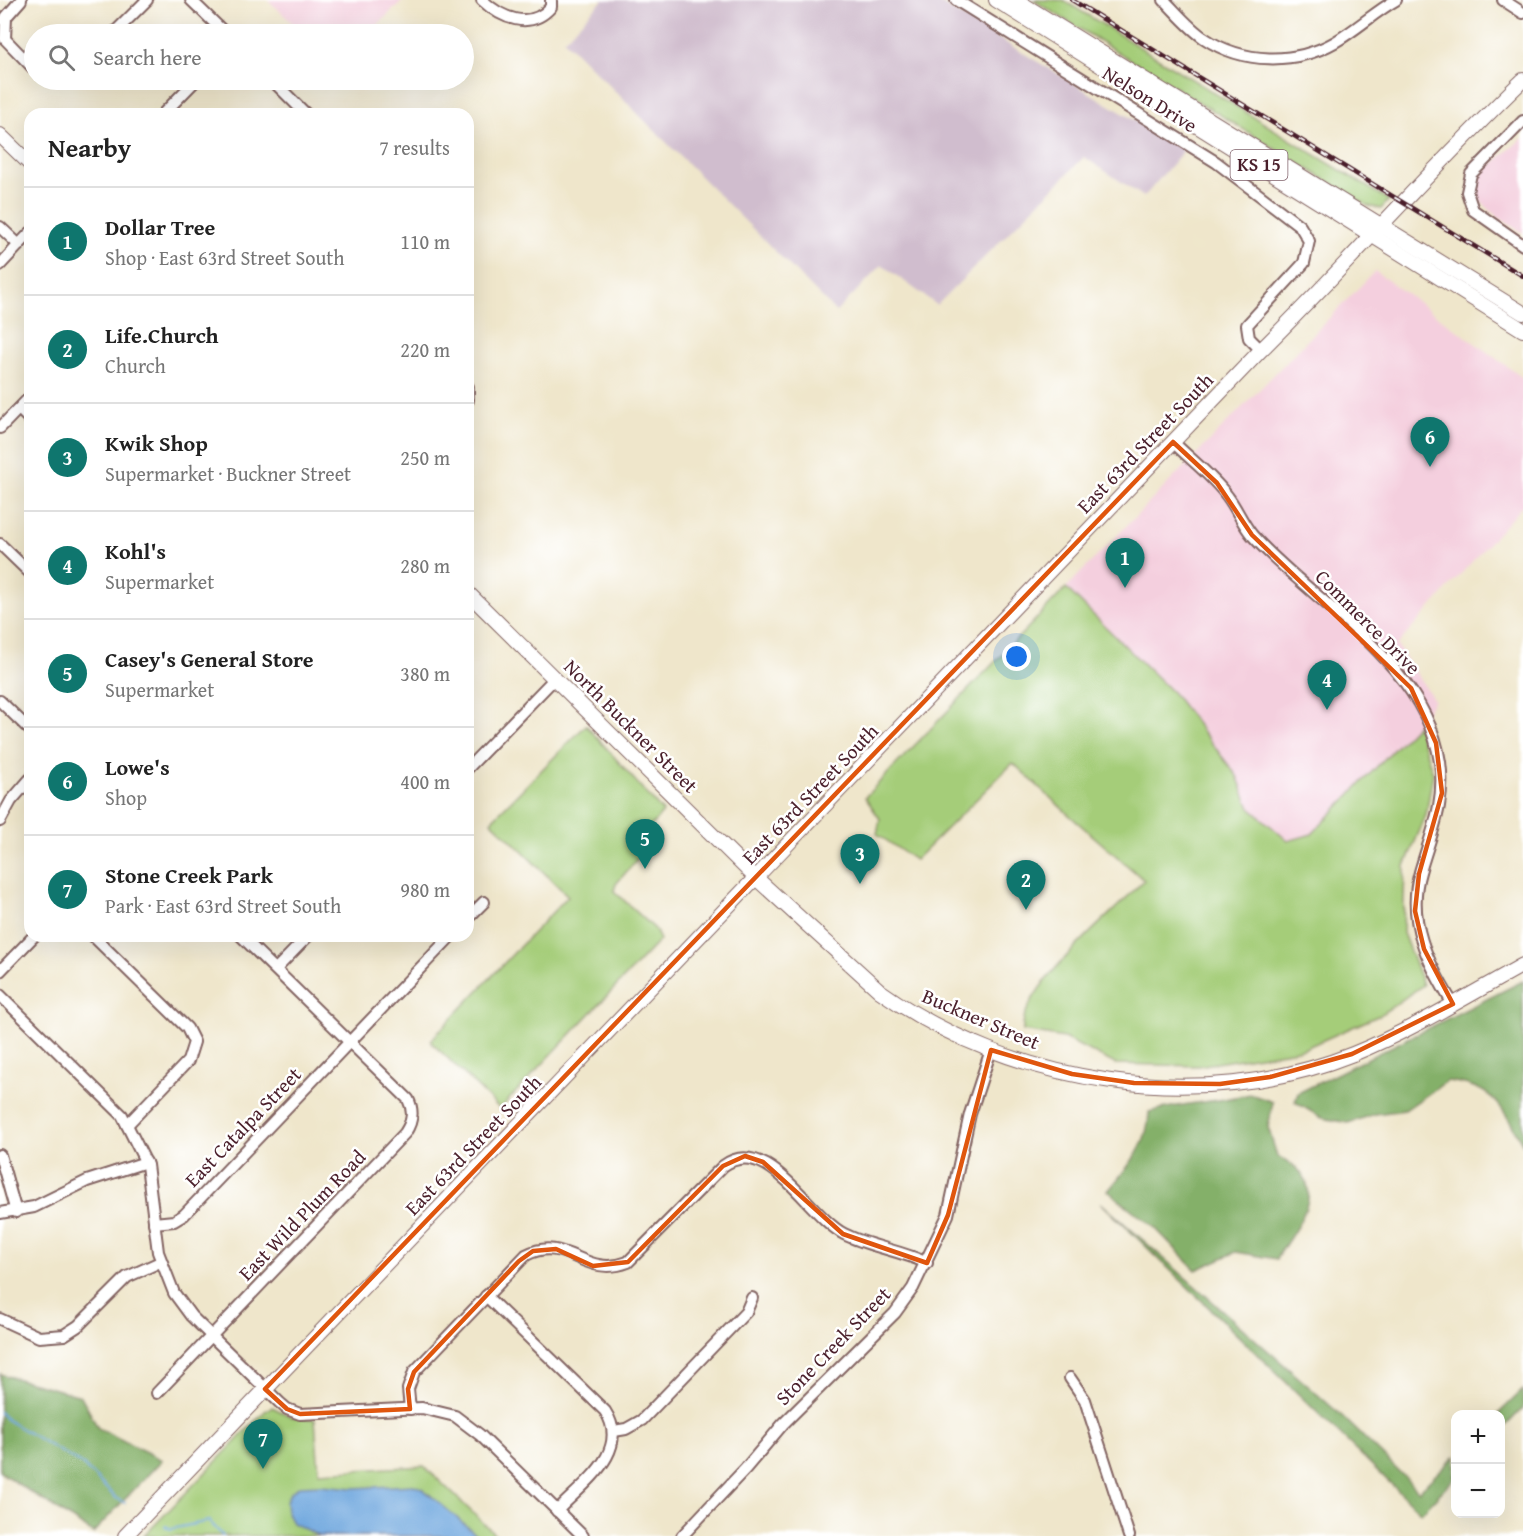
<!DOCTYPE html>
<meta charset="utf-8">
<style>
body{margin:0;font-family:"Gentium Book Plus",serif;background:#f2f2f2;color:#222}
.controls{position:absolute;right:18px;bottom:18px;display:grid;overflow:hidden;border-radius:12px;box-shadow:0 6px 24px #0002}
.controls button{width:54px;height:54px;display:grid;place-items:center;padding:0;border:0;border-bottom:2px solid #e0e0e0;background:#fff;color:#222;font:30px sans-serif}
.you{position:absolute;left:1017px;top:657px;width:21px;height:21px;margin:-15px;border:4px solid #fff;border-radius:50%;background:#1a73e8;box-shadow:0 0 0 9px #1a73e833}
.badge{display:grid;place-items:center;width:39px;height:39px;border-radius:50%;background:#0f766e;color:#fff;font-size:20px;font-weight:700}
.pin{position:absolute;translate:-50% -50px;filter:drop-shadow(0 2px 3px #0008)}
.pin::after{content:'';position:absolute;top:32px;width:21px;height:18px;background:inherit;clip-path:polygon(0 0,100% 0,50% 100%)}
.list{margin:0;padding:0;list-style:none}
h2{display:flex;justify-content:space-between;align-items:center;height:78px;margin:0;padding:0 24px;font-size:26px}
h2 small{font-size:20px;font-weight:400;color:#767676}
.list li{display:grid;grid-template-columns:39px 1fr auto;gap:18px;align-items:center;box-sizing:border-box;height:108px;padding:0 24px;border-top:2px solid #e0e0e0}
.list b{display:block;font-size:22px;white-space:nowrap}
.list p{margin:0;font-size:20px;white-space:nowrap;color:#767676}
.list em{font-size:20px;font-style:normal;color:#767676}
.icon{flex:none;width:33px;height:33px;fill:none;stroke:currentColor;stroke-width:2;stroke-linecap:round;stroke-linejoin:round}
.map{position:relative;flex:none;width:1523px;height:1536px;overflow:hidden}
.search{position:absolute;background:#fff;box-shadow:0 6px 24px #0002;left:24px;top:24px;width:450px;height:66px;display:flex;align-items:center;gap:15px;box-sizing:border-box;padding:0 21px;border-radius:33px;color:#767676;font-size:22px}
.panel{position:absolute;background:#fff;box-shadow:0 6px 24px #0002;left:24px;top:108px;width:450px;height:834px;border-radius:18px}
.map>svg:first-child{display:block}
.built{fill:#f4cfde}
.industrial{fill:#d0bdce}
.green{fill:#a5cd79;stroke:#787652;stroke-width:1.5}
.forest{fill:#84b069;stroke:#67684a;stroke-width:1.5}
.water{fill:#70a7de;stroke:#5d6384;stroke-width:1.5}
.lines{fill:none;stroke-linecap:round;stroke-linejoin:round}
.stream{stroke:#70a7de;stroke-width:2}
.minor-casing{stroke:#846563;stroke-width:14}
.major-casing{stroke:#846563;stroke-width:16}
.minor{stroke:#fff;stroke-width:10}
.major{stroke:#fff;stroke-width:14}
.rail-casing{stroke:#4a1f2b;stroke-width:4.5}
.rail{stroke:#fff;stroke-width:2;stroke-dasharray:7;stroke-linecap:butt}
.marked{fill:none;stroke:#e0560e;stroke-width:4.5;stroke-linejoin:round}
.labels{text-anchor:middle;stroke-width:5;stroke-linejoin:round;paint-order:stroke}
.shield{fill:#fff;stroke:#80626b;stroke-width:1.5}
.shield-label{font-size:18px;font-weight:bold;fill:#4a1f2b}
.street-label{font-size:20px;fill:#4a1f2b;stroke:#fff}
</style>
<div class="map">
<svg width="1523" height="1536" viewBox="0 0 1523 1536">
<rect width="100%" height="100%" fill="#fff"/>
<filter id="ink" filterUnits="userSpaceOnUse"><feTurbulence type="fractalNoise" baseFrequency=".0167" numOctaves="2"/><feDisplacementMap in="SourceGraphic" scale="12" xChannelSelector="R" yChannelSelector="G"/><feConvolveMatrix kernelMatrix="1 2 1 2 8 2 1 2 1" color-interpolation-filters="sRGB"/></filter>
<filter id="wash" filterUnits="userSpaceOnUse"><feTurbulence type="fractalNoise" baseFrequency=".008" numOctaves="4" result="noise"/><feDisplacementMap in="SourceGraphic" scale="24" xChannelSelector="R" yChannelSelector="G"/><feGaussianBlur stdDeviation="1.35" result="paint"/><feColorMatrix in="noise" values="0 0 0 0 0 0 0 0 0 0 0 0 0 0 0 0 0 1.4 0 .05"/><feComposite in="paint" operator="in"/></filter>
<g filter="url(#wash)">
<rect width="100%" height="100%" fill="#efe6cb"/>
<g class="built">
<polygon points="268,0 403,0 368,34 304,34"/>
<polygon points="1523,138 1523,233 1496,216 1477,197 1477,184 1485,170"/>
<polygon points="1375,271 1523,378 1523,505 1397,645 1434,700 1417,726 1312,834 1288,841 1249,808 1237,776 1173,693 1066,588"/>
</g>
<polygon class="industrial" points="603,0 935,0 1184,150 1144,197 1084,157 937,305 882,265 836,312 564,40"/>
<g class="green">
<polygon points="1033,0 1063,0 1389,200 1381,209 1368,206"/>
<path d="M1066 588 1173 693 1237 776 1250 808 1288 841 1312 834 1417 725 1433 773 1426 815 1405 866 1403 933 1423 985 1380 1015 1303 1049 1198 1066 1115 1064 1064 1038 1023 1031C1018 988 1116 912 1144 880L1069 815 1013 763 915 860 877 834 880 819 865 797Z"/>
<polygon points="586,725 663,812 647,831 655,838 616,884 614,891 655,929 660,940 500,1109 430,1041 568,896 491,821"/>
<polygon points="272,1407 292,1417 315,1419 319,1472 424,1466 497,1536 144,1536 265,1411"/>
</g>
<g class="forest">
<path d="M1523 981V1145C1502 1107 1495 1086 1447 1081L1405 1110 1375 1114 1348 1123 1322 1118 1295 1102 1298 1093Z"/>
<path d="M1250 1094 1273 1102 1268 1127 1277 1156C1334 1183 1301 1220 1276 1259L1236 1252 1196 1270 1155 1228 1108 1191C1129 1165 1148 1147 1149 1112 1182 1103 1216 1102 1250 1094Z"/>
<polygon points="1100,1202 1342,1416 1419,1491 1455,1456 1455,1478 1421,1513"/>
<polygon points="0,1374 81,1396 98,1428 162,1460 93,1533 0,1472"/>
<polygon points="1523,1390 1523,1408 1501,1431 1500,1414 1498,1414"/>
</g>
<polygon class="water" points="321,1485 353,1488 414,1485 423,1489 478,1536 319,1536 292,1523 287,1513 286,1502 290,1493 299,1486"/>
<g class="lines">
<g class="stream">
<polyline points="0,1412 7,1420 83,1465 116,1498 125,1503"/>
<polyline points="165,1526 171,1529 209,1521 223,1536"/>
</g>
</g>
</g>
<g filter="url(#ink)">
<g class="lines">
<defs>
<g id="minor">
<polyline points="21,0 6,17 5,39 34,69"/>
<polyline points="191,0 226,34"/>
<path d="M482 0C501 18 530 31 551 7V0"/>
<polyline points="956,0 1216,162 1300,226 1309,241 1304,263 1247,325 1249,338 1261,350"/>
<path d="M1164 0C1177 13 1189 28 1204 38 1243 64 1295 65 1335 42 1357 29 1375 12 1396 0"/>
<polyline points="1503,0 1523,13"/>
<polyline points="113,34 147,0"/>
<polyline points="50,80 64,80"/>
<polyline points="272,80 306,114"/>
<polyline points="163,114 196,80"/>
<polyline points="1523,121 1471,174 1467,192 1473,210 1523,245"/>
<polyline points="0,227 19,245"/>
<polyline points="0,265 30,233"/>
<polyline points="468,387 468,400"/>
<polyline points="19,409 30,420"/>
<polyline points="0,428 30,397"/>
<path d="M1173 442C1191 460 1213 476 1228 497 1237 509 1242 523 1252 535 1314 604 1425 662 1440 762 1446 803 1431 833 1420 872 1406 920 1428 964 1453 1004"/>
<polyline points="0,544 30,573"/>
<polyline points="0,701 30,730"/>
<polyline points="468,768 555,678"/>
<polyline points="0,821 11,801 30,779"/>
<polyline points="468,918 484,902"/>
<polyline points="93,936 187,1028 194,1042 188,1061 127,1125"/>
<polyline points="276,969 308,936"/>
<polyline points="0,971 34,936"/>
<polyline points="0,995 122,1115 147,1165 158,1252 174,1293 191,1316 280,1403 287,1409 300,1414 422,1408 455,1416 480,1435 583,1536"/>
<polyline points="0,1155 16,1212"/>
<polyline points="0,1213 34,1207 87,1181 146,1162"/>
<polyline points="154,1223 174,1221 184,1215 451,936"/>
<path d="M486 1296 605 1411C632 1452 582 1484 557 1511"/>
<polyline points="0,1319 39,1337 64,1335 78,1326 127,1277 160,1262"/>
<polyline points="1070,1378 1085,1400 1129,1536"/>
<path d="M157 1393 405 1133C413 1121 414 1111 408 1099L241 936"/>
<path d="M410 1409 408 1389 414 1372 526 1255C567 1234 584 1279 628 1262L723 1166C767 1133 808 1215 844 1234 870 1247 900 1250 927 1263"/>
<polyline points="614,1431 626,1429 642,1420 746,1312 752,1298"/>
<polyline points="682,1536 746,1468 783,1424 895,1313 913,1288 948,1215 970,1114 991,1050"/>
</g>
<g id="major">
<polyline points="996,0 1523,330"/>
<polyline points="1016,0 1523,313"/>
<polyline points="0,135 30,164"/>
<path d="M468 593 756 878 880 991C1012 1085 1200 1115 1353 1054 1412 1030 1467 996 1523 965"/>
<path d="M125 1536 1261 350C1350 262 1432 167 1523 80"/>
</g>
</defs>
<use href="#minor" class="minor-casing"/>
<use href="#major" class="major-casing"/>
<use href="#minor" class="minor"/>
<use href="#major" class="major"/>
<defs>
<polyline id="rail" points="1072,0 1523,276"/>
</defs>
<use href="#rail" class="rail-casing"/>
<use href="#rail" class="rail"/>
</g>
</g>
<path class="marked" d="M1173 442 1217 483 1252 535 1411 688 1436 743 1442 793 1419 874 1415 911 1424 949 1453 1004 1352 1054 1270 1077 1220 1084 1134 1083 1072 1074 991 1050 948 1215 927 1263 843 1234 763 1162 745 1156 723 1166 628 1262 593 1266 556 1249 533 1251 519 1261 414 1372 408 1389 410 1409 300 1414 287 1409 265 1389Z"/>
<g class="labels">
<rect class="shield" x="1230.5" y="150" width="57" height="30" rx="4.5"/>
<g class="shield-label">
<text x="1259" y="171">KS 15</text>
</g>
<g class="street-label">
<text transform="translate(1150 99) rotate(32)" y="7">Nelson Drive</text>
<text transform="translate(1145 443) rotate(-46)" y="7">East 63rd Street South</text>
<text transform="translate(1368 622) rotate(45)" y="7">Commerce Drive</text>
<text transform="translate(631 726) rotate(45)" y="7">North Buckner Street</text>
<text transform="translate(810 794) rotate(-46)" y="7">East 63rd Street South</text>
<text transform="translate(981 1019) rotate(23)" y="7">Buckner Street</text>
<text transform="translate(243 1127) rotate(-46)" y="7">East Catalpa Street</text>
<text transform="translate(473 1145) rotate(-46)" y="7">East 63rd Street South</text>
<text transform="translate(302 1215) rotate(-46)" y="7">East Wild Plum Road</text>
<text transform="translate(833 1346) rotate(-46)" y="7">Stone Creek Street</text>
</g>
</g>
</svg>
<div class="controls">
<button>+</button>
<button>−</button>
</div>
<div class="you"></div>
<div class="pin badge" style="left:1125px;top:588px">1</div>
<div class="pin badge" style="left:1026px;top:910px">2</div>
<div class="pin badge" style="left:860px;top:884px">3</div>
<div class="pin badge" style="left:1327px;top:710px">4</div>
<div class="pin badge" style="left:645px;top:869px">5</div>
<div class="pin badge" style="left:1430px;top:467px">6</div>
<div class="pin badge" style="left:263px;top:1469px">7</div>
<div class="search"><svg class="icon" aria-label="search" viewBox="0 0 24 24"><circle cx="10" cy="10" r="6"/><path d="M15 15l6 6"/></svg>Search here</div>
<section class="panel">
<h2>Nearby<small>7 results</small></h2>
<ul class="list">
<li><span class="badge">1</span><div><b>Dollar Tree</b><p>Shop · East 63rd Street South</p></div><em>110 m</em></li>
<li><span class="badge">2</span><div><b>Life.Church</b><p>Church</p></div><em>220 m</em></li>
<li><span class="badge">3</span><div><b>Kwik Shop</b><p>Supermarket · Buckner Street</p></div><em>250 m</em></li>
<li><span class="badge">4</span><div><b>Kohl's</b><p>Supermarket</p></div><em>280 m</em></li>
<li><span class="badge">5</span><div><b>Casey's General Store</b><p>Supermarket</p></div><em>380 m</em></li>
<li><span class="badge">6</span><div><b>Lowe's</b><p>Shop</p></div><em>400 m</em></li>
<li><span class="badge">7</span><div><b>Stone Creek Park</b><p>Park · East 63rd Street South</p></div><em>980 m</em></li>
</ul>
</section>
</div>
